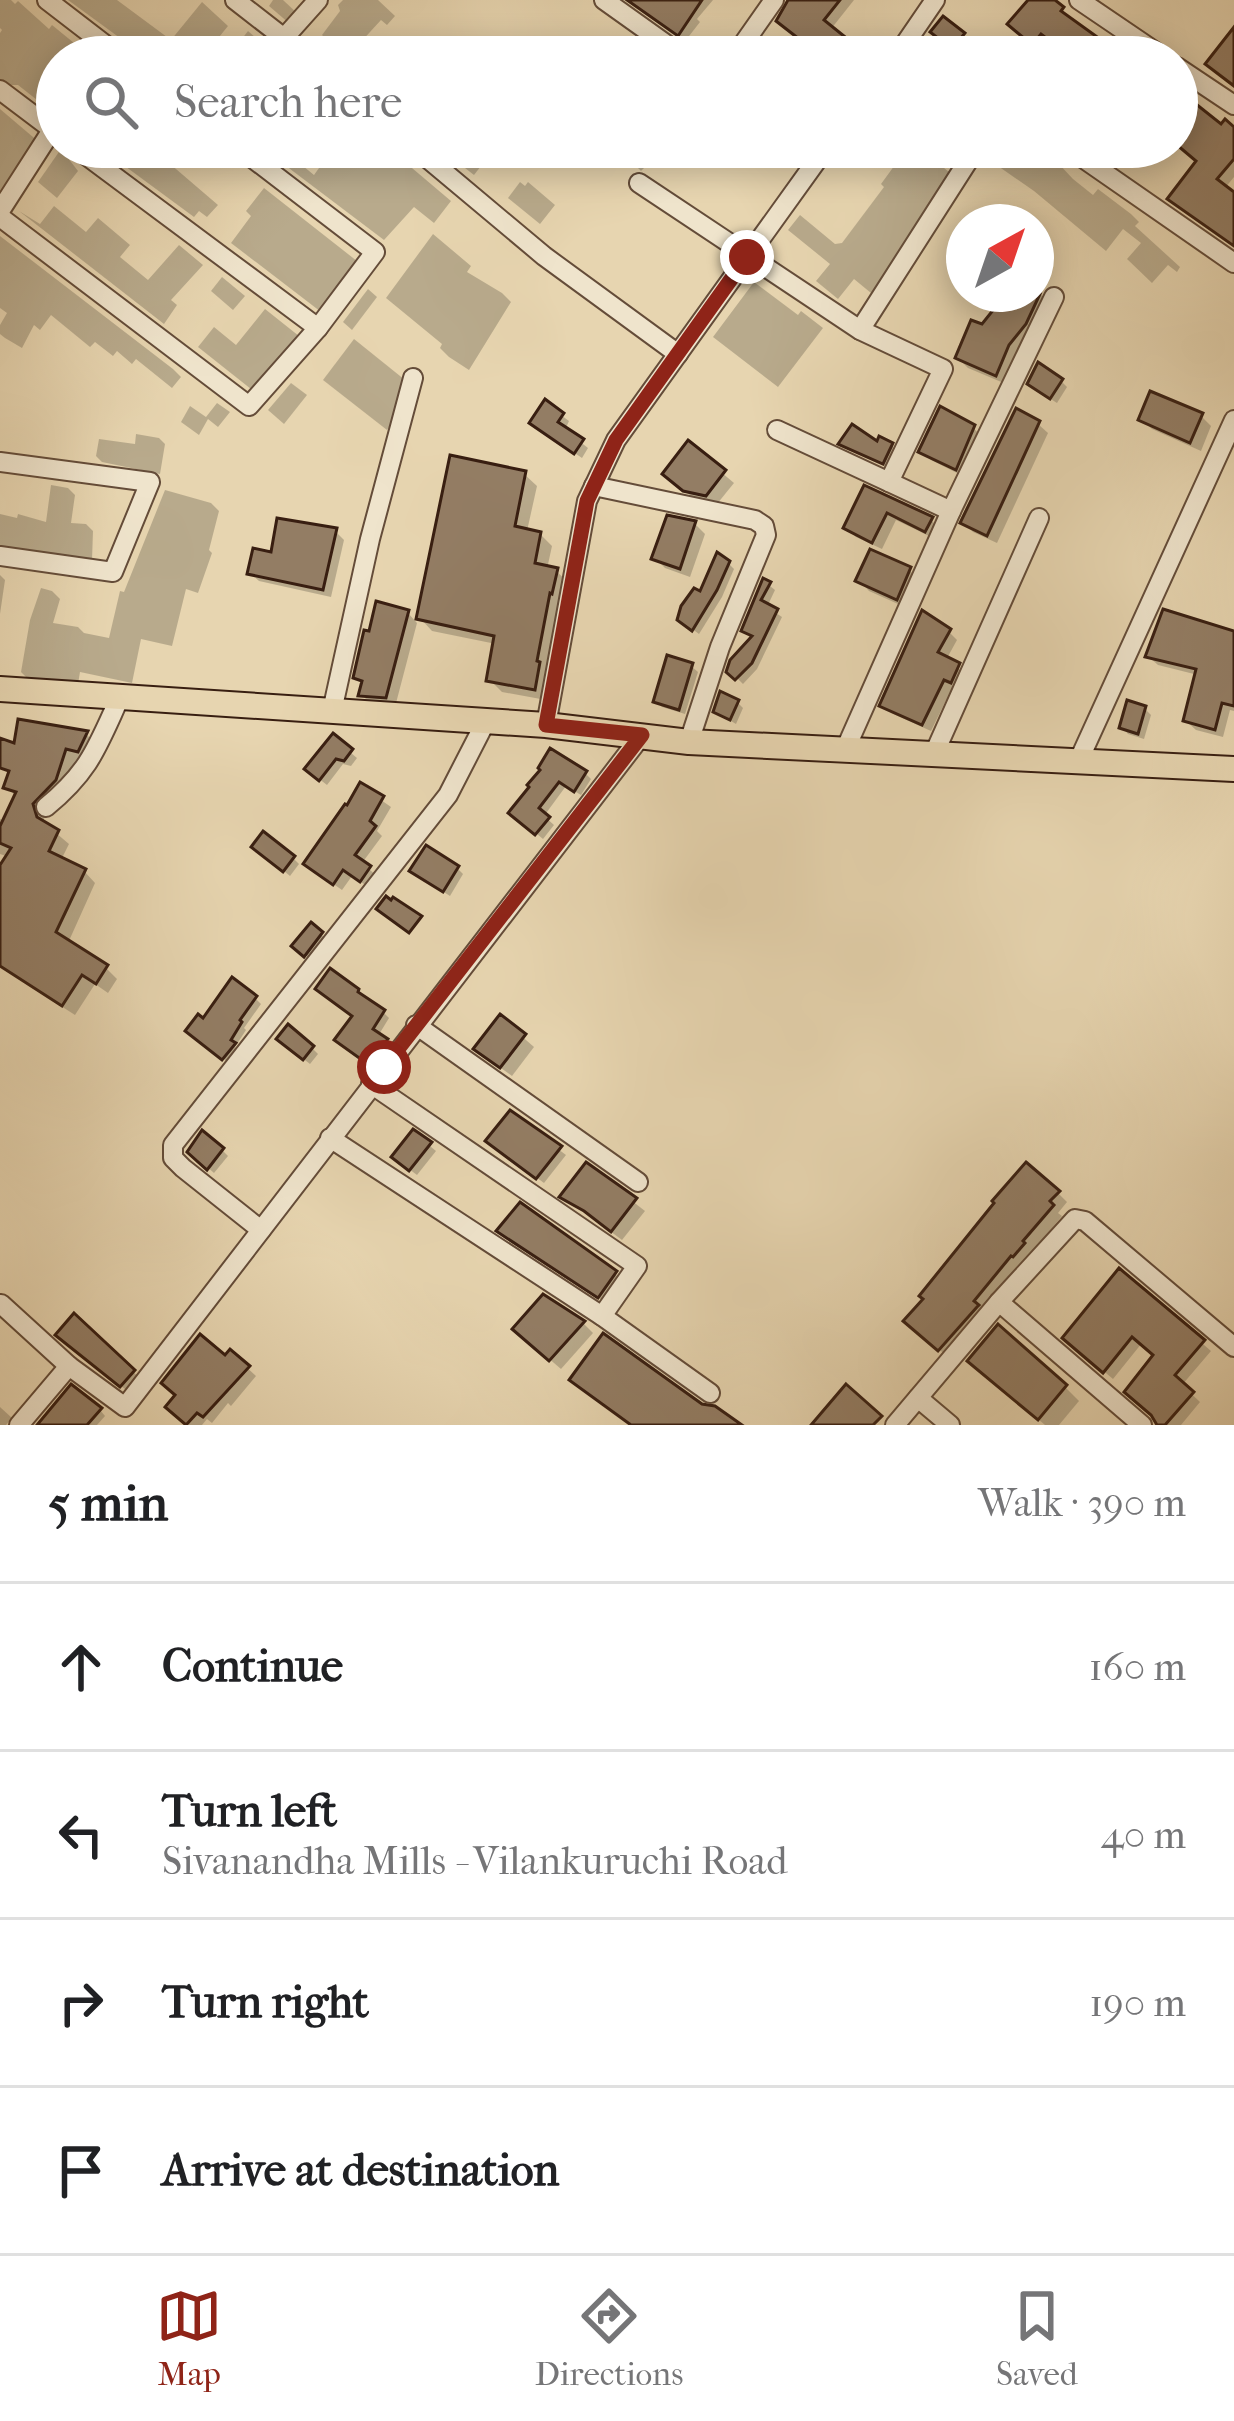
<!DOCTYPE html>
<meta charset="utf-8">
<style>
body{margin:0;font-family:"IM FELL French Canon",serif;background:#f6f6f6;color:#202124}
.compass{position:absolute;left:946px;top:204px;width:108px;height:108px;border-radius:50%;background:#fff;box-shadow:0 6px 30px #0003;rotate:40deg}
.stop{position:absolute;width:36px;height:36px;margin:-27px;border:9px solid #8f2418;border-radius:50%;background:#fff}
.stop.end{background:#8f2418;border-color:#fff;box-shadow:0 3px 12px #0008}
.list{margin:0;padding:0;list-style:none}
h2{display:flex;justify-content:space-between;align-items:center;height:156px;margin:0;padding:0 48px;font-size:51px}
h2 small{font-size:39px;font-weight:400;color:#757577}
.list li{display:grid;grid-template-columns:78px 1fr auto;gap:36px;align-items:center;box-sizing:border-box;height:168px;padding:0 48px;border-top:3px solid #e0e0e0}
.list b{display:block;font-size:45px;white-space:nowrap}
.list p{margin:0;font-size:39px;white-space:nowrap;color:#757577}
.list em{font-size:39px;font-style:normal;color:#757577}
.icon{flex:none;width:66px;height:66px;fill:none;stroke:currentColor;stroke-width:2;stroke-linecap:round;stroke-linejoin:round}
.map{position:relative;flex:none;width:1234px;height:1425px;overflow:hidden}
.search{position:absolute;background:#fff;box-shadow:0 6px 30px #0003;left:36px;right:36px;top:36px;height:132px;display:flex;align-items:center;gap:30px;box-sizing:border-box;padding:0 42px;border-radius:66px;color:#757577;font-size:45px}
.sheet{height:828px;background:#fff}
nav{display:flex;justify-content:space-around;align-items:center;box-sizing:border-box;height:168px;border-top:3px solid #e0e0e0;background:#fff;font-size:33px;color:#757577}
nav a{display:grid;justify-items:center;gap:6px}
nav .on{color:#8f2418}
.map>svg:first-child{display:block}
.shadow{fill:#0003}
.building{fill:#937d64;stroke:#381e11;stroke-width:3}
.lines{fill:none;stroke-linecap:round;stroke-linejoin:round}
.minor-casing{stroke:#644c39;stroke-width:22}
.major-casing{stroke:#381e11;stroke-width:28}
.minor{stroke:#efe4cc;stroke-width:18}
.major{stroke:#e7d5b0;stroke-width:24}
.route{stroke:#8f2418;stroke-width:15}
</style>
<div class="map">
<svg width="1234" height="1425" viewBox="0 0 1234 1425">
<rect width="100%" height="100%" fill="#e7d5b0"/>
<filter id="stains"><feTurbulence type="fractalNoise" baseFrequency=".00167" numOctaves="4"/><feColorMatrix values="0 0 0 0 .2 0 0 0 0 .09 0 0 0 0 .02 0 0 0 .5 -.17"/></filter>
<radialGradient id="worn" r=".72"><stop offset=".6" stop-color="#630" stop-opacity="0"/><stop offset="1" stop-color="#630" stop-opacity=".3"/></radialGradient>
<g class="shadow">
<polygon points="0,0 11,0 15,4 18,1 49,29 52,25 85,52 81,57 57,57 57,94 46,107 18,85 2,85 0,87 0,33 2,30 0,28"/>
<polygon points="68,0 117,0 171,40 202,2 228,26 203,57 136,57 135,49"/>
<polygon points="273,0 283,0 298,14 290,24 269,6"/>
<polygon points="343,0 378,0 395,16 387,25 381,20 359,44 376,57 323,57 318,46 325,38 322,35 340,11 338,5"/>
<polygon points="645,0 713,0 697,19 700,22 686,40 646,12"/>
<polygon points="791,0 854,0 831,29 865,57 829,57 787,29"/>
<polygon points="1031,0 1051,0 1068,16 1066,19 1120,57 1050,57 1018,30"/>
<polygon points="248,31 271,51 267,57 228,57"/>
<polygon points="963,35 969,41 959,53 940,38"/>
<polygon points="1177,100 1221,128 1234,130 1234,177 1225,188 1234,195 1234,245 1200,162 1177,145"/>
<polygon points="0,109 40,143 0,205"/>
<polygon points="99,147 170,147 162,157 218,205 207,217 199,211 194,217"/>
<polygon points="261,147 289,147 295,153 292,157 314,175 334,147 411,147 408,161 412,168 451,201 434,223 414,207 384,240"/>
<polygon points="438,147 494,147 495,148 474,175"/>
<polygon points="638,147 647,147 656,156 641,171 628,158"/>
<polygon points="908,147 918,147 954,176 919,230 871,293 854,279 838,299 816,281 830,264 788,230 800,215 835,244 842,243 884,187 881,184"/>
<polygon points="995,147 1043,147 1073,179 1093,195 1098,189 1131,214 1139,222 1135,226 1180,267 1177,272 1168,265 1152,283 1127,259 1141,243 1123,229 1106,251 1034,191 998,166 989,158"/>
<polygon points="1094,147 1141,147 1122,168"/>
<polygon points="61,149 78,171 57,198 38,182"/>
<polygon points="520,182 525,186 528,182 555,205 540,224 508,198"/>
<polygon points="264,188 362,265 325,315 231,243 251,216 246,211"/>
<polygon points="54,206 86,232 98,218 130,245 120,257 148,280 179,245 203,265 171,300 177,305 164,324 19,211 40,224"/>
<polygon points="433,234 471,266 467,272 502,293 511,302 469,370 449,357 440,348 442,344 386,298"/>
<polygon points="0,236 173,369 181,377 172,388 136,359 132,364 117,351 113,356 95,342 90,347 51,315 40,330 34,325 22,348 5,338 0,334 0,325 7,313 0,308"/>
<polygon points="222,277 245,296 233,310 211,291"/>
<polygon points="754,282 798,315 801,311 823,328 778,387 713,337"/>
<polygon points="368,289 377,297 352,330 343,322"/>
<polygon points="1036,290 1050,303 1006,384 968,368 958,358 1010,294 1036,294"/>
<polygon points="265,309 304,340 256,393 198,347 214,327 236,345"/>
<polygon points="354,339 410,384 403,409 387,430 323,380"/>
<polygon points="1061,381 1067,387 1057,403 1037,390"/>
<polygon points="291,383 307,395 284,424 268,410"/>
<polygon points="217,403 230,412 218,427 208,419 199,435 181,422 190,406 206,417"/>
<polygon points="546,404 569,421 565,430 588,448 582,458 539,429"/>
<polygon points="1201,416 1211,426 1201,451 1152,429 1141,419"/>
<polygon points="1038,424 1048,433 997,543 973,532 964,523"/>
<polygon points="973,428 983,437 965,477 931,460 922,451"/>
<polygon points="136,434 159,438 165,444 160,474 102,462 96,456 99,439 135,444"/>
<polygon points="842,443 891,445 897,452 889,468 848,449"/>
<polygon points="689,445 734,483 717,504 696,500 676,484"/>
<polygon points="524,474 537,486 527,531 540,534 552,546 547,569 556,571 569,583 546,700 502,692 490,680 496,644 432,631 420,618"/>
<polygon points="51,485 68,488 75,495 71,523 86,524 93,531 92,560 0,552 0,514 17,518 18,514 46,522"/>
<polygon points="865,489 931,520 940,529 935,539 896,520 882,549 856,537 847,528"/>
<polygon points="165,490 211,503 219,511 209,550 212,553 198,593 186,589 172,646 141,639 132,683 80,672 78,684 29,680 21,672 30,620 41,588 52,591 60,599 53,623 78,627 84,633 109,638 120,591 124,592"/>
<polygon points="695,524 705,534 690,577 665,568 655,558"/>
<polygon points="335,531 344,540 331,597 259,581 250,573 274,555"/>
<polygon points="728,563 734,569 722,597 699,634 687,625 701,596"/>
<polygon points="909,570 919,580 907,608 869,591 859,580"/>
<polygon points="0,575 5,580 0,614"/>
<polygon points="765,582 775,590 767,607 782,617 757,669 743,684 730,671 755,638 745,630"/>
<polygon points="407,612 417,623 395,707 372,705 362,695 364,685 356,677"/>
<polygon points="949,632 957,640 946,660 966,674 959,689 953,686 931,731 891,713 883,705"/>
<polygon points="1234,634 1234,711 1230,710 1223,737 1196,730 1186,721 1198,675 1158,665 1149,657"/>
<polygon points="691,666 698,672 685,714 662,707 656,701"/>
<polygon points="737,702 743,708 736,724 716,712"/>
<polygon points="1145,709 1151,715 1144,739 1128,734 1122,727"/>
<polygon points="86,734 97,745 90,762 77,759 67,792 47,809 43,822 69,844 61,860 84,871 95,883 68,943 106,968 117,979 108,993 95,984 75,1015 0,967 0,871 9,857 0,854 0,819 6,821 17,797 7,787"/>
<polygon points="333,738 357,758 351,766 343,764 327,785 314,775"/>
<polygon points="585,773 591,779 581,795 566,786 544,816 554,825 543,839 518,818 533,787"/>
<polygon points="361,786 391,807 377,831 382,836 362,863 378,877 370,888 352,876 342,890 315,871"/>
<polygon points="261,852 293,858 299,864 290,876"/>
<polygon points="457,868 463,874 450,896 419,876"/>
<polygon points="311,926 327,940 311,960 295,946"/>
<polygon points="255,998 261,1004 244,1028 246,1030 235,1047 240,1052 230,1064 196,1037 203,1022"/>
<polygon points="383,1012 389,1018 378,1036 392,1048 376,1069 344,1045 355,1017"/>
<polygon points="501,1018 534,1047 512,1076 487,1058"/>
<polygon points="286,1045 312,1048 318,1054 310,1064"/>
<polygon points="511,1114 566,1155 544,1183 495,1147"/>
<polygon points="414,1133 436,1151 417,1175 401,1163"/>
<polygon points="222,1150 228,1156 214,1173 190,1152"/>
<polygon points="587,1166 645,1211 622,1240 563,1196"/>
<polygon points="1058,1193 1067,1202 1058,1213 1062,1216 982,1312 949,1358 917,1330"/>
<polygon points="508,1239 615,1274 623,1282 608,1304"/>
<polygon points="1120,1272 1211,1351 1182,1385 1200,1402 1181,1425 1162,1425 1156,1356 1142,1343 1113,1379 1074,1346"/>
<polygon points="74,1318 142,1380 130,1393 67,1343"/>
<polygon points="583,1323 593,1333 561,1369 526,1339"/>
<polygon points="231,1353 256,1376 231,1406 228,1403 212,1423 207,1419 202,1425 189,1425 169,1407"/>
<polygon points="985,1374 1065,1387 1079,1401 1059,1425 1045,1425"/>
<polygon points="0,1407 12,1418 6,1425 0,1425"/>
<polygon points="100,1410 105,1416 97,1425 41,1425"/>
</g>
<g class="building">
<polygon points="627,0 702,0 678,36"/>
<polygon points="788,0 840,0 824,20 870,57 826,57 810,44 808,46 776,21"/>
<polygon points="1028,0 1055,0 1064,7 1061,11 1125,57 1071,57 1041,34 1032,45 1007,24"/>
<polygon points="943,16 965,33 952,49 930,32"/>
<polygon points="1234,27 1234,86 1205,64"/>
<polygon points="1177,95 1193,109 1196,104 1221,124 1225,119 1234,127 1234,159 1217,179 1234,192 1234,246 1167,199 1196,161 1177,145"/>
<polygon points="1006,294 1040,294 1026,324 1009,345 996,376 955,358 971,320 982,324"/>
<polygon points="1038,362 1063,379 1050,399 1027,384"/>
<polygon points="1150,391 1203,413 1190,443 1138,420"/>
<polygon points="545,399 564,413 558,422 584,439 574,454 529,423"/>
<polygon points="940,406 975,425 956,470 918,452"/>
<polygon points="1016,408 1040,421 987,536 960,523"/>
<polygon points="852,424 877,441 879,436 893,443 883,464 838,444"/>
<polygon points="688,440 726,470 706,496 683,491 662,474"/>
<polygon points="450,455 526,471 515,526 541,532 535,563 558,568 552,594 550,593 537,661 540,662 535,690 486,681 494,636 416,619"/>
<polygon points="864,485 933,517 925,532 887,513 872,543 843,528"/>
<polygon points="667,515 696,521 680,569 651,559"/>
<polygon points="277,518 337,528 323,590 247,574 253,548 271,552"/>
<polygon points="870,549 911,567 897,600 855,581"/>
<polygon points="717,552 730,561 717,590 692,631 677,620 681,606 694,588 700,591"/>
<polygon points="763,578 771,582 761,600 778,609 752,663 735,680 726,672 730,660 752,636 741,631"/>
<polygon points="376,601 409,610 386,698 358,696 362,681 353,678 364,630 369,631"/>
<polygon points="1163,609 1234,631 1234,706 1222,703 1215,730 1183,721 1196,669 1145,657"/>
<polygon points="922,610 951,629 938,652 960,663 951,683 944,680 922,725 879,706"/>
<polygon points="667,655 693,663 679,710 653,702"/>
<polygon points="720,691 739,700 730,720 713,712"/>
<polygon points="1127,700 1146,706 1138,734 1119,728"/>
<polygon points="18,719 88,731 78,752 66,749 56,780 33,804 37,817 59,830 49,851 86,869 56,932 108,965 96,984 82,975 62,1006 0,966 0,865 11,848 0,843 0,826 16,792 3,788 9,771 0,768 0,738 14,743"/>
<polygon points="333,733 353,749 344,761 336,759 319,781 304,769"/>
<polygon points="550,748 587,771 574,792 559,782 539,808 550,817 535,835 508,813 529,787 527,785 540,770 538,768"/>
<polygon points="360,782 384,796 370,821 376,826 355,855 371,866 360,882 343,870 333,885 303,864 345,804 347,805"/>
<polygon points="263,831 295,856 283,872 251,847"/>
<polygon points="426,845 459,866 443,892 409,871"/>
<polygon points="386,896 391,900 393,897 422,916 409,933 376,909"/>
<polygon points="311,922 323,932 304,957 291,946"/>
<polygon points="330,968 359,989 358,992 385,1010 373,1029 388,1039 369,1065 334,1040 352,1016 315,989"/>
<polygon points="232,977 257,996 240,1020 242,1022 231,1040 236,1043 222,1060 185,1031 198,1014 203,1018"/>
<polygon points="500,1014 526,1034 500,1068 473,1049"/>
<polygon points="288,1024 314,1046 303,1060 276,1039"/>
<polygon points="510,1110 562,1146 536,1179 485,1141"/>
<polygon points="413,1129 432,1142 409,1171 391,1157"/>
<polygon points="202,1130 224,1148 207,1170 187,1152"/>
<polygon points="586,1162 637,1198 611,1232 584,1211 559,1197"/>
<polygon points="1026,1162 1060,1191 1050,1201 1054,1205 1023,1241 1025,1243 1013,1257 1011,1256 974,1301 979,1305 977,1307 938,1351 903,1321 923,1299 919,1296 994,1203 992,1201"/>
<polygon points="520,1202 617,1271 598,1298 496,1231"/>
<polygon points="1119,1268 1205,1340 1175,1375 1194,1392 1165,1425 1157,1425 1151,1415 1124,1392 1153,1355 1132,1337 1103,1373 1062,1338"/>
<polygon points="543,1294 585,1321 549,1361 512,1329"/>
<polygon points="74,1313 135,1370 120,1387 55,1335"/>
<polygon points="998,1324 1067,1385 1038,1420 967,1361"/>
<polygon points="603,1333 702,1404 715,1406 742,1425 631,1425 569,1380"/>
<polygon points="200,1334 225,1355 230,1349 250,1366 203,1417 197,1413 186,1425 165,1407 175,1395 161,1383"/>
<polygon points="71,1384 102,1408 87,1425 37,1425"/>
<polygon points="846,1384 882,1416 873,1425 811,1425"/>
</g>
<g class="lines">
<defs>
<g id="minor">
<polyline points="47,0 121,57"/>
<polyline points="235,0 284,38 318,0"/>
<polyline points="604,0 684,57"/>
<polyline points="1079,0 1163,57"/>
<polyline points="907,42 930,57"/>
<polyline points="270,57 284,38 307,57"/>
<polyline points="734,57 774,0"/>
<polyline points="896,57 935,0"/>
<polyline points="1177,67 1234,105"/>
<polyline points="0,90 57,133"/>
<polyline points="238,147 375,252 318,328"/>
<polyline points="414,147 544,256 678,354"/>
<polyline points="1067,147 1234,263"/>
<polyline points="639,183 860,330 943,369 889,482 951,511 845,750"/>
<polyline points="0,211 52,130"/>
<polyline points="0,217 249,406 318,328 75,147"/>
<polyline points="860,330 977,147"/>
<polyline points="777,430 889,482"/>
<polyline points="0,462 150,482 113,572 0,556"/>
<polyline points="594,486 755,520 764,526 766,535 720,647 689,742"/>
<polyline points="951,511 1054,297"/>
<polyline points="332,711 370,539 413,378"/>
<polyline points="546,725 587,501 616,440 820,156 807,147"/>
<polyline points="934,754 1039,518"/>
<polyline points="1078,762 1234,420"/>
<path d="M46 807C90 771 97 747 120 697"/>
<polyline points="416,1025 638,1182"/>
<polyline points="371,1084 637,1266 602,1316"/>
<polyline points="330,1138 602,1316 710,1393"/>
<polyline points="261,1230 183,1168 173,1158 173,1145 448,795 486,721"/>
<polyline points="999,1302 1142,1425"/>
<polyline points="1,1304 69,1366"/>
<polyline points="918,1398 950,1425"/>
<polyline points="19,1425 69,1366 125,1407 642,735"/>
<polyline points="895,1425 999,1302 1075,1219 1085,1221 1234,1347"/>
</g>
<polyline id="major" points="0,689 546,725 689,742 1234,769"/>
</defs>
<use href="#minor" class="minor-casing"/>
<use href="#major" class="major-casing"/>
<use href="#minor" class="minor"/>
<use href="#major" class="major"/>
</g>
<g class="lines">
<polyline class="route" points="384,1067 642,735 546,725 587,501 616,440 747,257"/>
</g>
<rect width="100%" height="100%" filter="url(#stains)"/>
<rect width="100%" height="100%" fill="url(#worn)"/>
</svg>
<svg class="compass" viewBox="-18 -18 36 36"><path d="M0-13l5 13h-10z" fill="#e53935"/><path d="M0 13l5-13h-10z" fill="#757577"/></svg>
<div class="stop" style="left:384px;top:1067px"></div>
<div class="stop end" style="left:747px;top:257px"></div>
<div class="search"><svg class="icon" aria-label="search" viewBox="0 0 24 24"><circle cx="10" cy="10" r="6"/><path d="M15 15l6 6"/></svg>Search here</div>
</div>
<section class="sheet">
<h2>5 min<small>Walk · 390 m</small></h2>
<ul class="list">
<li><svg class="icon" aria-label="ahead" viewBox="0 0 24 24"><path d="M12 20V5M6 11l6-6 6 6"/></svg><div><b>Continue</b></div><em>160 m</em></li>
<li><svg class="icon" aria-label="left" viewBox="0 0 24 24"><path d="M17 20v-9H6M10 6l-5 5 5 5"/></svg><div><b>Turn left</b><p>Sivanandha Mills - Vilankuruchi Road</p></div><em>40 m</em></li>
<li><svg class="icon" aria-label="right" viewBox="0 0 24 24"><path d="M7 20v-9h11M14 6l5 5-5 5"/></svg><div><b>Turn right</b></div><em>190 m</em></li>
<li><svg class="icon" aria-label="arrive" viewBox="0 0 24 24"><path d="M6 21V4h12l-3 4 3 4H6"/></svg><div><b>Arrive at destination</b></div></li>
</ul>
</section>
<nav>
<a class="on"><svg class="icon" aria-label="map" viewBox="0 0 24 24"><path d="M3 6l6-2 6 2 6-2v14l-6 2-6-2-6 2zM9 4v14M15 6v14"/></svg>Map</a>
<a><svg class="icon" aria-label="directions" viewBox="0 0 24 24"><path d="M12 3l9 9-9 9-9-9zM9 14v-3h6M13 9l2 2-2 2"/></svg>Directions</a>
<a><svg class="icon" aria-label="saved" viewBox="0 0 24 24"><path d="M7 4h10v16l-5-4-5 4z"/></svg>Saved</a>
</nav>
